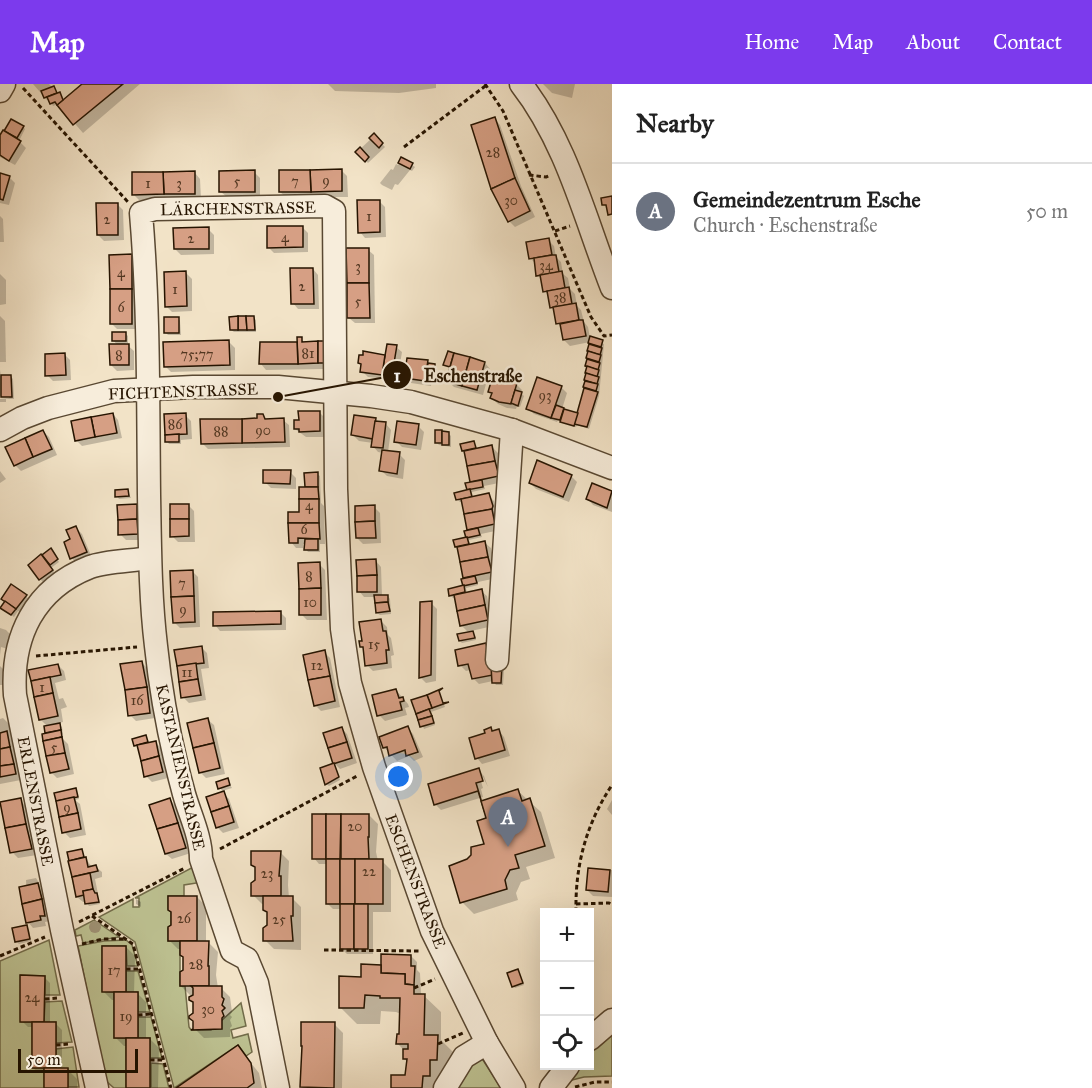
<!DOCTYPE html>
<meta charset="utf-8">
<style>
body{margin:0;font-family:"IM FELL Great Primer",serif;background:#f6f6f6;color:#222}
.controls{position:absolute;right:18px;bottom:18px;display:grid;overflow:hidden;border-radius:0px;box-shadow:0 6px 24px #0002}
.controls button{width:54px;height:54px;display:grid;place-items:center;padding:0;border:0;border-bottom:2px solid #e0e0e0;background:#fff;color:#222;font:30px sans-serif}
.scale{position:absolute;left:18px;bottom:15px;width:120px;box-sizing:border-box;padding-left:6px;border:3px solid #261400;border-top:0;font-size:16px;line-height:21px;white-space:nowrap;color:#261400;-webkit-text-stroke:4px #f7eddb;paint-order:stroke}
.you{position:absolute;left:399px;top:693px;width:21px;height:21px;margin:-15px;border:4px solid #fff;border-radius:50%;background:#1a73e8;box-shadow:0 0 0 9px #1a73e833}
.badge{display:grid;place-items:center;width:39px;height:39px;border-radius:50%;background:#7c3aed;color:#fff;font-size:20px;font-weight:700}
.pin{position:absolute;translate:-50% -50px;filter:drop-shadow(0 2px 3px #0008)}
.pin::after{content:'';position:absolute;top:32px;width:21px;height:18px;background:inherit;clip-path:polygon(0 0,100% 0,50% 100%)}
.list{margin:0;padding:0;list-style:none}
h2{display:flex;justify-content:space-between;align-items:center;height:78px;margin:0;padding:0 24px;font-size:26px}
h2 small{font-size:20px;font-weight:400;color:#767676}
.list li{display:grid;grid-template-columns:39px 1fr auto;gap:18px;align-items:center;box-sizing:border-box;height:96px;padding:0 24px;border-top:2px solid #e0e0e0}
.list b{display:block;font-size:22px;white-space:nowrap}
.list p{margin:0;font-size:20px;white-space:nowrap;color:#767676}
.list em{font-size:20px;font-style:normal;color:#767676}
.icon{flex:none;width:33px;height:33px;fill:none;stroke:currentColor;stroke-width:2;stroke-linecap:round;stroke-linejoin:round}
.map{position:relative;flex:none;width:612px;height:1004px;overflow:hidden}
header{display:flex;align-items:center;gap:36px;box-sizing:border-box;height:84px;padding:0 30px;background:#7c3aed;color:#fff}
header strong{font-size:28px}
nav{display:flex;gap:33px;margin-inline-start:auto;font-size:21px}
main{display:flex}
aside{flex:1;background:#fff}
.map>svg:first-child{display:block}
.green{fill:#bec393;stroke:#726c4a;stroke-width:1.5}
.shadow{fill:#0003}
.building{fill:#d69f84;stroke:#261400;stroke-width:1.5}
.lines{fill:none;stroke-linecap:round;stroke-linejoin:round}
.minor-casing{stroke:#594832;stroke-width:25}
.path{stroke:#261400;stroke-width:3;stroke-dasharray:4.5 3;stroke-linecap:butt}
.minor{stroke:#f7eddb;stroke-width:22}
.tree{fill:#9f9376}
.labels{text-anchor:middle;stroke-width:5;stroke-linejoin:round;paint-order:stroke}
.number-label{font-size:14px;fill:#523721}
.street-label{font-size:16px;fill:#261400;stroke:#f7eddb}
.leader{fill:none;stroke:#261400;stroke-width:2}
.callout-dot{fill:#261400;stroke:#f7eddb;stroke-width:2}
.mark-label{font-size:18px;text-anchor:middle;font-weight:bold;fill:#fff}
.callout-label{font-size:18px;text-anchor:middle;font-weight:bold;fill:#261400;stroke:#f7eddb;stroke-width:5;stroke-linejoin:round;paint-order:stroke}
</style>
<header>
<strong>Map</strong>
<nav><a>Home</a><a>Map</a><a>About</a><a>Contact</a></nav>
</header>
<main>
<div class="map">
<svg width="612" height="1004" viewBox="0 0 612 1004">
<rect width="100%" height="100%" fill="#f2e3c7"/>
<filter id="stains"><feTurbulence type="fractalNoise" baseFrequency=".00333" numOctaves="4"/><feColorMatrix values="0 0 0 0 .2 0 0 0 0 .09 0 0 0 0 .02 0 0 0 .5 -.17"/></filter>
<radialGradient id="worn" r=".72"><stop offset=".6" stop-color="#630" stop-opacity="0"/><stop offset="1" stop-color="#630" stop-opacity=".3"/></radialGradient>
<g class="green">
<polygon points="197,781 203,798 184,801 184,812 168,812 168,825 171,828 171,841 168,844 168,857 180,857 180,902 185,902 189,943 191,946 211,946 241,919 246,942 231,946 233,954 248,950 252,968 246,972 238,961 174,1004 135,858 99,833 133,815 133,823 139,823 139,814 135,814"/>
<polygon points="94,836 119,853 83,859 81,851 76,852 75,846"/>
<polygon points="49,856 60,911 45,911 45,892 21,891 21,938 32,938 32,984 44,984 44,1004 0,1004 0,877"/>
<polygon points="126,856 132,861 138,882 127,882 126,862 102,862 102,907 114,908 114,954 126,954 126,1004 114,1004 105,996 78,862 104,857"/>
<polygon points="126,887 138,887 150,928 138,928 138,908 126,908"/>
<polygon points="62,917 72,958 56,959 56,938 44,938 45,918"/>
<polygon points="138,933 151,933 162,974 150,974 150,954 138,954"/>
<polygon points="612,947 612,992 584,993 568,997 578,982 590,982 590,967"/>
<polygon points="73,963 79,1003 68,1003 68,985 56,984 56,965"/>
<polygon points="471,973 483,976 501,1004 450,1004"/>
<polygon points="151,979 163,980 169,1004 151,1004"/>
</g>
<g class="shadow">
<polygon points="33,0 49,0 58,10 62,12 64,17 84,0 140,0 83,49 58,20 53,22 49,15 47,16"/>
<polygon points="328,0 436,0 436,4 399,9 335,7"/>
<polygon points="543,0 575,0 572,14 552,9"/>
<polygon points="495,35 500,41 521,102 535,133 515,143 509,137"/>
<polygon points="23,43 25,45 19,57 26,64 15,81 0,73 0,54 6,47"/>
<polygon points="374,52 385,63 368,79 357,68"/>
<polygon points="402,75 415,83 412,87 410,86 398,101 395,100 392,106 382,101 380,99 391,85 393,86 396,80 398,81"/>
<polygon points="342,87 347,92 348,113 286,113 280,108"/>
<polygon points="254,88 260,94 260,113 227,113 221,108"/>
<polygon points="195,89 200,95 201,115 139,116 133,110"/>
<polygon points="0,91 9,93 15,99 9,121 0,119"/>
<polygon points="379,117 385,123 386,153 365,154 360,148"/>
<polygon points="117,120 123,126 124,156 104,157 98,151"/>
<polygon points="0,132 3,135 4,158 0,158"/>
<polygon points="302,143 308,149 308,168 274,169 268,163"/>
<polygon points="208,145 214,151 214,170 181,171 175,165"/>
<polygon points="548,156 554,162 556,173 561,178 563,190 568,194 570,205 575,210 577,222 581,226 584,238 588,243 590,254 604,260 599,312 589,345 577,341 576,343 558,336 557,338 534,330 528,324 561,303 567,309 562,325 578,330 586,304 590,258 570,262 564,256 562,244 558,239 549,212 545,207 543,195 538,191 536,180 531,175"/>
<polygon points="368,166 374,171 375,239 355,239 349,234"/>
<polygon points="131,172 137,178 137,245 117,245 111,239"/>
<polygon points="313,185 318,191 319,225 298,225 293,219"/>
<polygon points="186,189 192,195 192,227 172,228 166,222"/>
<polygon points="0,190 6,196 6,220 0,221"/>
<polygon points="0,232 5,237 6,278 0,278"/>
<polygon points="253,233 256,236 256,248 234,248 231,246"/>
<polygon points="178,234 180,237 181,251 168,251 166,249"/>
<polygon points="125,249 128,252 128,259 125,259 134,267 134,286 117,287 111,281 118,262 113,256"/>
<polygon points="301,255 327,281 323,281 323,285 266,286 261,280 262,260 299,259"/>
<polygon points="229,258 235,264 235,286 171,288 165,282"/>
<polygon points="396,263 402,268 400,280 407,285 427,278 434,281 437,284 437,297 432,297 431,302 411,299 404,291 403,294 398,293 398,296 368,293 362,287 363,282 360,279 365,269 386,272"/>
<polygon points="449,269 485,279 490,285 483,311 454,303 448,297 451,284 445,281"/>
<polygon points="64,270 70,276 71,296 53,297 47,291"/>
<polygon points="0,286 1,293 11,293 13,295 14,315 6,315 6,318 0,318 0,315 9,314 9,311 0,312"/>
<polygon points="516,300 522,306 521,309 524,312 520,323 517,322 516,325 507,324 498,320 492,314 493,310 490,307"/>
<polygon points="319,328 325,334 326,353 306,353 295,345 300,337"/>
<polygon points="113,330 118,336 122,354 82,362 76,356"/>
<polygon points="185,331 191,337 192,355 181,356 181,360 169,360 167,357"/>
<polygon points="263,331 267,336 283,336 289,341 290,363 208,365 202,359 259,336"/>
<polygon points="375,336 378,339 386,340 391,346 388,368 399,370 405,376 403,395 387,392 381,386 383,369 378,368 373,362 373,359 359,357 353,351"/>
<polygon points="418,342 424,348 421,366 402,363 396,357"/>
<polygon points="43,347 49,353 57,371 21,387 15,381"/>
<polygon points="448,349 451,352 451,363 439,361 437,359"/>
<polygon points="474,359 477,366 492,363 498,369 504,398 484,402 485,405 472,408 473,414 488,411 494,417 500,446 481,450 482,453 469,456 470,462 485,459 491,464 497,494 478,498 478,501 466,504 467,510 481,507 487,512 493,542 471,547 475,551 476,556 462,559 460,557 469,549 462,542 456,513 453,514 450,511 449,506 464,503 463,496 466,495 459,465 455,458 468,455 466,448 470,447 463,417 460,418 457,415 469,407 472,399 466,369 463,366"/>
<polygon points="0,387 6,395 0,399"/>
<polygon points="290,388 296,394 296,405 271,404 265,398"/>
<polygon points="317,390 320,392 321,419 324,422 325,460 320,460 320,468 308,468 306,465 306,460 303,460 303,464 296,464 291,458 301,429 306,404"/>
<polygon points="571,392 577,398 569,418 536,405 530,399"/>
<polygon points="593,401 612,409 612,428 593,421 588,415"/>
<polygon points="127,406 131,414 119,415 117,412"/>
<polygon points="188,421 194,427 195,458 178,458 172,452"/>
<polygon points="136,422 139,424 143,456 126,456 120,450"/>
<polygon points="374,423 380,429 381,459 363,460 357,454"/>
<polygon points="76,444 82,450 92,474 77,480 72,474 72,456"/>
<polygon points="51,466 59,478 51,484 57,492 46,501 40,495 42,473"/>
<polygon points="376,477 381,483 382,512 388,512 390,515 391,530 380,531 377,529 376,513 364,513 359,507"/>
<polygon points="319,480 325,486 327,536 307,536 301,530"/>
<polygon points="192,487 198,493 200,543 180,544 174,538"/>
<polygon points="26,512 31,518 23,530 18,527 14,533 5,526"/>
<polygon points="431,519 437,525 436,597 426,599 420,593"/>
<polygon points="280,528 286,534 286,546 220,547 215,541"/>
<polygon points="381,537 387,543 388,551 391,554 394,571 391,572 392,584 373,587 367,581 365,566 362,563"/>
<polygon points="0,544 6,546 12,552 8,565 1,563 0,571"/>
<polygon points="486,560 504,586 503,601 496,601 493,597 479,600 473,594 471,586 466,587 460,581"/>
<polygon points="201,563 207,569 209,584 201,585 206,616 189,619 183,613"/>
<polygon points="324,568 330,574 340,623 321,627 315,621"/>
<polygon points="142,579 148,585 155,634 136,637 130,631"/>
<polygon points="58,581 64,587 66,596 55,599 59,615 63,614 67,623 61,625 63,638 58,639 62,643 63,651 58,646 56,648 68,660 74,690 57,694 51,688 46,643 48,643 40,635 30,587"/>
<polygon points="0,582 4,586 3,601 0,601"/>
<polygon points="396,606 408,620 409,623 405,624 407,631 385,637 379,631"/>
<polygon points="438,608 445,623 431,628 435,641 424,645 413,617"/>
<polygon points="3,634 9,640 21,696 0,700 0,635"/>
<polygon points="208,636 214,641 225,690 206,694 200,688"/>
<polygon points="341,644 347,650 357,679 340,685 334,679"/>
<polygon points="407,644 413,650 423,673 414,677 409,672 397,677 384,663"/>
<polygon points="491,645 494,648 499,647 504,653 510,672 482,680 477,674"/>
<polygon points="145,653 149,660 155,658 161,664 168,694 152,698 146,692 139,663 135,661"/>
<polygon points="334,681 340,696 329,702 326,700"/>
<polygon points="478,686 484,692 488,703 482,691 479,691 483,704 481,705 483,713 441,726 435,720"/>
<polygon points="227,696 232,704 222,707 218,699"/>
<polygon points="75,706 79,715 75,716 80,720 86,751 70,754 64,748"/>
<polygon points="518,707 541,728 555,774 526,783 530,795 521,798 516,809 518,816 474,830 462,818 467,777 486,761 488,735"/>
<polygon points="223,709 229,715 239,744 223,749 217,743"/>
<polygon points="20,716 26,722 37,771 18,774 12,768"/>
<polygon points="170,716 176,722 191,769 172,775 166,770"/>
<polygon points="612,716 612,731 607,725"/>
<polygon points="369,731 378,740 376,768 378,777 382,777 391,786 391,828 373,828 373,870 347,870 341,864 341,825 333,825 327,819 327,780 319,780 314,774 314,732"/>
<polygon points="280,768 289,777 288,801 289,814 292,814 301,823 301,866 274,865 265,856 269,842 268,829 265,820 262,820 253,811"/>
<polygon points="86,775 92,783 96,783 102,788 102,793 95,795 98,810 96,811 100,820 89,822 86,818 83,818 77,813 70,778"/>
<polygon points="589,785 612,786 612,813 593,812 587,806"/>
<polygon points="36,794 44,807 50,837 45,838 46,842 33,844 28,838 26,796"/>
<polygon points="197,813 206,822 206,859 209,859 218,868 216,891 218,904 221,904 230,913 232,928 230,931 232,933 230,936 232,942 230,944 230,953 204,954 195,945 196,911 190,911 181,902 185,887 185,874 181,865 178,865 169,856"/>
<polygon points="136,815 141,818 141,823 136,820"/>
<polygon points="26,843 29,845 31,857 19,860 16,857"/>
<polygon points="126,863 135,872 134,909 137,909 146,918 146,955 150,955 159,964 158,1004 127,1004 127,962 124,962 115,953 115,916 112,916 103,907"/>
<polygon points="411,872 417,878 417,886 420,889 421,909 441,928 441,956 454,969 446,1004 393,1004 406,993 408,978 404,975 404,966 398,960 401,952 401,930 396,928 381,927 380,940 357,940 340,923 362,894 382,882"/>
<polygon points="518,887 524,901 515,904 513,902"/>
<polygon points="44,893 50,899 50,940 56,940 62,946 62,986 68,986 77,995 77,1004 46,1004 46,989 39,989 33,984 34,943 28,943 22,937"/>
<polygon points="334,940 343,949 342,1004 303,1004 301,1002"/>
<polygon points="238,963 259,989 262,1004 178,1004"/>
</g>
<g class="building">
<polygon points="82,0 123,0 73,41 57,21"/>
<polygon points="54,2 57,9 44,14 41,7"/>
<polygon points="60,8 63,16 57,21 55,18 50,20 47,13"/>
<polygon points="495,33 515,94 491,105 471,41"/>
<polygon points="11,35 24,42 17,54 4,47"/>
<polygon points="3,46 21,57 9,77 0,71 0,51"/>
<polygon points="374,49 383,59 379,64 369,54"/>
<polygon points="360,63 369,73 365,78 355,68"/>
<polygon points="401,73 413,79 410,85 398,79"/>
<polygon points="342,85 342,107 311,108 310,86"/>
<polygon points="255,86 255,108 219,108 219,87"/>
<polygon points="279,86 310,86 311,108 279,108"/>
<polygon points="195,87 195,110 164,110 163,88"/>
<polygon points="132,88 163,88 164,110 132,111"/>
<polygon points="0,89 10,92 3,116 0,115"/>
<polygon points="515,94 530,127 508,138 491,105"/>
<polygon points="612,112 612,130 608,131 606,121 602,121 601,114"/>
<polygon points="357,116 380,116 380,148 358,149"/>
<polygon points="96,119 118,119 118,151 97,151"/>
<polygon points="267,142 303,142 303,163 267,164"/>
<polygon points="209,143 209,165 174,165 173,144"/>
<polygon points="549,154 552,171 529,175 526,158"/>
<polygon points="346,164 369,164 369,199 347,199"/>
<polygon points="132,170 132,205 110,205 109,171"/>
<polygon points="552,171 556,171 559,188 536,192 534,174"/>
<polygon points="290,184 313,184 314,220 291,220"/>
<polygon points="186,187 187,222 165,223 164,188"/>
<polygon points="562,187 565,204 543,208 540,191"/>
<polygon points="347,199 369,199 370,234 347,234"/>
<polygon points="569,203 572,220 550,224 547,207"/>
<rect x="110" y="205" width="22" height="35"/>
<polygon points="576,219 579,236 556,240 553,223"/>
<polygon points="238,232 246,232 247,246 238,246"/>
<polygon points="238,232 238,246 230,246 229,233"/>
<polygon points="246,232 254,232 255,246 247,246"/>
<rect x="164" y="233" width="15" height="16"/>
<polygon points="579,236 583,236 586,252 563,256 560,240"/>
<rect x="112" y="248" width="14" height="9"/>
<polygon points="590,252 603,256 601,263 588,259"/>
<polygon points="297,253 302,253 302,258 318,257 318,279 298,280"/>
<polygon points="229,256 230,281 164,283 163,258"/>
<polygon points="318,257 324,257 325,279 318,279"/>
<polygon points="260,258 297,258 298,280 259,280"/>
<polygon points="109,260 129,260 129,281 110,281"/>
<polygon points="387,260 397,261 392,291 382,289"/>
<polygon points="589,260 602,264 600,271 587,267"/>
<polygon points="363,267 385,271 382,291 360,288 361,280 358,279 359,271 363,271"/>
<polygon points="448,267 454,269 450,283 443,281"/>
<polygon points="588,267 601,271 599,278 586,274"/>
<polygon points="65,269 66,291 45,292 45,270"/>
<polygon points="454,269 470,273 462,302 446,297"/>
<polygon points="470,273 485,278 477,306 462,302"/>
<polygon points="407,274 428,276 425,297 404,294"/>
<polygon points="587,275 600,279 598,286 585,282"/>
<polygon points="394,278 403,279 401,292 392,291"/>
<polygon points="428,279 435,280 435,296 426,294"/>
<polygon points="587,282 599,286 597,293 585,289"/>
<polygon points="586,289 599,293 597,300 584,296"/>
<polygon points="1,291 11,291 12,313 1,313"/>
<polygon points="496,293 517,299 511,320 499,318 490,314 492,309 488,308 491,298 495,299"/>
<polygon points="537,293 562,302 551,334 526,325"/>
<polygon points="585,297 598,300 596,307 583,303"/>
<polygon points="584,304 598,308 587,343 574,340"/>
<polygon points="515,306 522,308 518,322 511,319"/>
<polygon points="556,321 564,324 560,336 551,334"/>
<polygon points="564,325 578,329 574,342 560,338"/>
<polygon points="298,327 320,327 320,347 299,348 299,345 294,345 294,336 299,336"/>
<polygon points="113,329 117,349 95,353 91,333"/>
<polygon points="186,329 187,350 165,351 164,330"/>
<polygon points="257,330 263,330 265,335 284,334 285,358 242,359 242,335 257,334"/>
<polygon points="354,331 376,334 373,355 351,351"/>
<polygon points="91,333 95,353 75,357 71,337"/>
<polygon points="200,335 242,335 242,359 201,360"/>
<polygon points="375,337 386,338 383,364 371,363"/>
<polygon points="397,337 419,340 416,361 394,358"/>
<polygon points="43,346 52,365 33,373 25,354"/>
<rect x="435" y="346" width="7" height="13"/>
<polygon points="442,347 449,348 449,361 442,361"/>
<polygon points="179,350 179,358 165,358 165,351"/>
<polygon points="25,354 33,373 14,382 5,363"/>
<polygon points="474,357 476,364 462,367 460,360"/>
<polygon points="492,361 495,377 467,382 464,367"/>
<polygon points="382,366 400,368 397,390 379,387"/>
<polygon points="537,376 572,391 563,413 529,399"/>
<polygon points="495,377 499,392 470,398 467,382"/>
<polygon points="263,386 291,386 290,400 263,399"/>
<polygon points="318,388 318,403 305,403 304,389"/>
<polygon points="482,396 483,403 467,406 465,399"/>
<polygon points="592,399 612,407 607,424 586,415"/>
<polygon points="299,403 318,403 319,415 299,415"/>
<polygon points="128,405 129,412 115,413 115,406"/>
<polygon points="470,405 472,413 456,416 454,409"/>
<polygon points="489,409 493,422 492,425 464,430 461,415"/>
<polygon points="299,415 319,415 319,439 288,439 288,428 299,428"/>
<polygon points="137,420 137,435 118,436 117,421"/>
<rect x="170" y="420" width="19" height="15"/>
<polygon points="375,421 375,437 355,438 355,422"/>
<polygon points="492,425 495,440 467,446 464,430"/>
<polygon points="137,435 138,450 118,451 118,436"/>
<polygon points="170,435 189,435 189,452 170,453"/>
<polygon points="375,437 376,454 356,454 355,438"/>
<polygon points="288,439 319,439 320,455 298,454 298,459 289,459"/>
<polygon points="76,442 87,468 70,475 64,458 70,455 66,446"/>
<polygon points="478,444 480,451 466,454 464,447"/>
<polygon points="467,453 469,460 455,463 453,456"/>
<polygon points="305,455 318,455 318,466 304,466"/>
<polygon points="485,457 488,473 460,478 457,463"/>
<polygon points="51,464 58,475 50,481 42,471"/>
<polygon points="41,470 53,486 39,496 28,481"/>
<polygon points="488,473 492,488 463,494 460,478"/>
<polygon points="376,475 377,491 357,492 356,476"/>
<polygon points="320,478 321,504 299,505 298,479"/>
<polygon points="193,486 194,512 171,513 170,487"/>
<polygon points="377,491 377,508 357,508 357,492"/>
<polygon points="475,492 477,499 463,502 461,495"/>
<polygon points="11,500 27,511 16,525 1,515"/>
<polygon points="464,501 465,508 449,512 448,505"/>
<polygon points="321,504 321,531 299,531 299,505"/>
<polygon points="482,505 485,521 457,527 454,511"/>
<polygon points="374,511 388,511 388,518 375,519"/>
<polygon points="194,512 195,538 173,539 171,513"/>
<polygon points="5,517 16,525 11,531 0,524"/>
<polygon points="432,517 431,591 419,594 420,518"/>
<polygon points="388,518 390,527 376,529 375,519"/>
<polygon points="485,521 488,536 460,542 457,527"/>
<polygon points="281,527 281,540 213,542 213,528"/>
<polygon points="381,535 383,547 386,547 389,566 386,566 387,579 365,582 363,563 360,563 359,557 362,557 359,538"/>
<polygon points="473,547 475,554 459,557 457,550"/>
<polygon points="486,559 493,591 472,595 468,580 458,582 455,566"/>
<polygon points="202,562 204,579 177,582 174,566"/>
<polygon points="325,566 330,592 308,596 303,571"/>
<polygon points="142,577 147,603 125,606 120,580"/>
<polygon points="196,579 198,595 179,598 177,582"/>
<polygon points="58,580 61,591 31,597 28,586"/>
<polygon points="491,582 502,582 501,599 492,599"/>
<polygon points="330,592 335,617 314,622 308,596"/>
<polygon points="50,593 53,609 34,613 31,597"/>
<polygon points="198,595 201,611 181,614 179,598"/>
<polygon points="147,603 150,629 128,632 125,606"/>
<polygon points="443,604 439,607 443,619 449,618 432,624 427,611"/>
<polygon points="396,605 399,614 403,613 404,617 400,618 402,626 377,632 372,611"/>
<polygon points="53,609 58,632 39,636 34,613"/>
<polygon points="427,611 432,624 416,630 411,616"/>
<polygon points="429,625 432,632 418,636 416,630"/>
<polygon points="432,632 434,639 420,643 418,636"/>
<polygon points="208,634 214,659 193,664 187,639"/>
<polygon points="60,639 61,646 45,649 44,642"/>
<polygon points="408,642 418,668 406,672 405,666 389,672 387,663 383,664 379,653"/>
<polygon points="342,643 347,658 328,664 323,649"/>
<polygon points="491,643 492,647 499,645 505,666 475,675 469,654 485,649 484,646"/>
<polygon points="61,646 62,653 43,657 42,650"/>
<polygon points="7,647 10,663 0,665 0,649"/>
<polygon points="146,651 148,658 134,662 132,655"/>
<polygon points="62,653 65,669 46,672 43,657"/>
<polygon points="156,657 159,672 141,677 137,661"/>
<polygon points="347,658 352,674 333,680 328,664"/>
<polygon points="214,659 220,684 199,689 193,664"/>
<polygon points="10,663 14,680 0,682 0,665"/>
<polygon points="65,669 69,685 50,689 46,672"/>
<polygon points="159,672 163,688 144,693 141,677"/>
<polygon points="334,679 339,693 325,701 320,684"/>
<polygon points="14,680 16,690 0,693 0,682"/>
<polygon points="479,684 483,697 476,699 485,729 478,707 434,721 428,700"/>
<polygon points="228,694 230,701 218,705 216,698"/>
<polygon points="76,704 78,713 56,717 54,709"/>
<polygon points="518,705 522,717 530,714 545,762 515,771 519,784 510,786 505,796 507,805 460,819 449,782 467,775 471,771 471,763 484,760 477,737 486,734 481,717"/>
<polygon points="224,707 229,722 211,728 206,713"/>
<polygon points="74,713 78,729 59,733 56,717"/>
<polygon points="21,714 26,740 5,744 0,718"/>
<polygon points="170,714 178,739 157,745 149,721"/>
<polygon points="229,722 234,738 216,744 211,728"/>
<polygon points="78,729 81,745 62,749 59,733"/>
<rect x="312" y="730" width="14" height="45"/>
<polygon points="326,730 341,730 340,775 326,775"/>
<polygon points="341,730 369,730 369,753 368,753 369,775 341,775"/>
<polygon points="178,739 186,764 165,770 157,745"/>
<polygon points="26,740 32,765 10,769 5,744"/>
<polygon points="82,765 84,773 69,777 67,768"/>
<polygon points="251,767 281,767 279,792 281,792 281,812 251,812 251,799 255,796 255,783 251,781"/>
<polygon points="86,773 88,783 96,781 98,787 72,793 68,777"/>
<rect x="326" y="775" width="14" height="45"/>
<rect x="340" y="775" width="15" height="45"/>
<rect x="355" y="775" width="28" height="45"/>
<polygon points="588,784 610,786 608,808 586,806"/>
<polygon points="90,789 93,805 83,807 84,811 76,813 72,793"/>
<polygon points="38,799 42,815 22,820 19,803"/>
<polygon points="93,805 95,809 97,809 99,818 85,820 83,807"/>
<polygon points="168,812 197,812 197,857 168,857 168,843 171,841 171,828 168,826"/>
<polygon points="263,812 293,812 293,832 291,832 293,857 263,857 263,844 267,841 267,828 263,826"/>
<polygon points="42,815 45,832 40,832 41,836 26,839 22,820"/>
<rect x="340" y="820" width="14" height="45"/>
<rect x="354" y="820" width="14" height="45"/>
<polygon points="27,841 30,855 15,858 12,844"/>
<polygon points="180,857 209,857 208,882 209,882 209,902 180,902 180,888 183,886 183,873 180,871"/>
<rect x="102" y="862" width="24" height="46"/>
<polygon points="381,870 411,871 411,882 415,882 414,901 405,900 405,890 381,889"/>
<polygon points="361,880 381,881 381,889 405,890 405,900 414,901 414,910 425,910 424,951 438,951 437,976 430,976 430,992 423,992 422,1004 391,1004 391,991 405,991 407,975 403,975 403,965 408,965 408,960 396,960 397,950 399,950 400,914 380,914 380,912 365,911 364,924 339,924 339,892 361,893"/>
<polygon points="518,885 523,899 512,903 507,889"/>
<polygon points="20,891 45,892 44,938 20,938"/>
<polygon points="191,902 222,902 222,913 224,915 222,921 225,924 222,927 224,932 222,934 222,945 191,946 193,945 193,937 189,934 189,932 193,929 193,918 189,916 189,913 193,911 193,904"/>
<rect x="114" y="908" width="24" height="46"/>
<rect x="32" y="938" width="24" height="46"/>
<polygon points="301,938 335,938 334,1004 300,1003 302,962 301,962"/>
<rect x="126" y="954" width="24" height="50"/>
<polygon points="238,961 251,979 254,999 247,1004 176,1004"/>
<rect x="44" y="984" width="24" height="20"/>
</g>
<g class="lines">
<defs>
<g id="minor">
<path d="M521 0C567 59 585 135 612 204"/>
<polyline points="0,7 4,0"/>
<polyline points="0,346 22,334 48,324 114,307 193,303 278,303 371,312 411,318 512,346 612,384"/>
<polyline points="497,576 512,346"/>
<polyline points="590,955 612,936"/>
<path d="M97 1004 62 846 15 611C11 553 34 505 90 483 106 477 132 477 149 474"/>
<path d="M278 1004 257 899 247 875 232 867 201 775C201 753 190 731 184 710 171 662 161 611 156 562 150 512 150 462 149 411 148 317 149 223 141 129L155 125 325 122 334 127 336 405 342 545 350 599 374 683 432 847 487 959 514 1004"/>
<polyline points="445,1004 464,973 487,959"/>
<polyline points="551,1004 568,982"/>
</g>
</defs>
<use href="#minor" class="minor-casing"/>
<g class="path">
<polyline points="485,0 503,27 591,233 604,252 612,251"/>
<polyline points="23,4 128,118"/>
<polyline points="404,63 488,0"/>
<polyline points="529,91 546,93 551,91"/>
<polyline points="555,147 570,142"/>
<polyline points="36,572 137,563"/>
<polyline points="220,765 357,692"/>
<polyline points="576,820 609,819 612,821"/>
<path d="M576 828C575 782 586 740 612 701"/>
<polyline points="92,832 133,860 171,1004"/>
<polyline points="79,838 185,784"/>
<polyline points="82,860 103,855 126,855"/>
<polyline points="324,866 421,867"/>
<polyline points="0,872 45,853"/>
<polyline points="126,885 139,885"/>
<polyline points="414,904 435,895"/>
<polyline points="45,915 58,914"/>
<polyline points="138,931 151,930"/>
<polyline points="438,960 463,949"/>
<polyline points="56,961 69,960"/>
<polyline points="150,976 163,976"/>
<polyline points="575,1003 595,998 612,998"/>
</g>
<use href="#minor" class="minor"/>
</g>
<circle class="tree" cx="95" cy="843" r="6"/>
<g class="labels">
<g class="number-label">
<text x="493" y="73">28</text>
<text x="326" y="101">9</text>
<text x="237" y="102">5</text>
<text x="295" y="102">7</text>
<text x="148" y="104">1</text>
<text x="179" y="104">3</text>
<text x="511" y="121">30</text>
<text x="369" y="137">1</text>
<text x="107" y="140">2</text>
<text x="285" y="158">4</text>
<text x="191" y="159">2</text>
<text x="546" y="186">34</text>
<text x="358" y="187">3</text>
<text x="121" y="193">4</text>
<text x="302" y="207">2</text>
<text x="175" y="210">1</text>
<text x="560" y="218">38</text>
<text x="358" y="222">5</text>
<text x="121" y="228">6</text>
<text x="308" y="274">81</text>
<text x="197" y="275">75;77</text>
<text x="119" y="276">8</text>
<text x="545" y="316">93</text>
<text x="175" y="345">86</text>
<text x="263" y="351">90</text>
<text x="221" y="352">88</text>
<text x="309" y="426">4</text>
<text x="304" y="450">6</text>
<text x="309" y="497">8</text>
<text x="182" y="504">7</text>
<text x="310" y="523">10</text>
<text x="183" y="530">9</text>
<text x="374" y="565">15</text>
<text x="317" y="586">12</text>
<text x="187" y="593">11</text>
<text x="42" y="608">1</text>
<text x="137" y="621">16</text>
<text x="54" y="668">5</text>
<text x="67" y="728">9</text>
<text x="355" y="747">20</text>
<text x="369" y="792">22</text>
<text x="267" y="794">23</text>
<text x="184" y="839">26</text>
<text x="279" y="840">25</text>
<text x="196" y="885">28</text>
<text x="114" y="891">17</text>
<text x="32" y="918">24</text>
<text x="208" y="930">30</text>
<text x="126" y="937">19</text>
</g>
<g class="street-label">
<text transform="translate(238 124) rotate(-1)" y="6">LÄRCHENSTRASSE</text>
<text transform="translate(183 307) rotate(-2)" y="6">FICHTENSTRASSE</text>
<text transform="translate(181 683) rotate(77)" y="6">KASTANIENSTRASSE</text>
<text transform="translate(36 717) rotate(79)" y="6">ERLENSTRASSE</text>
<text transform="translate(416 797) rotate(69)" y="6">ESCHENSTRASSE</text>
</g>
</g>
<path class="leader" d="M278 313L397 291"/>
<g class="callout-dot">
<circle cx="278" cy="313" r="6"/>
<circle cx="397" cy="291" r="15"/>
</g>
<g class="mark-label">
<text x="397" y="298">1</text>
</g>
<g class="callout-label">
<text x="473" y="298">Eschenstraße</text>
</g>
<rect width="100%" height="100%" filter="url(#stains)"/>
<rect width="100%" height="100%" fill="url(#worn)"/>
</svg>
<div class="controls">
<button>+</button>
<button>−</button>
<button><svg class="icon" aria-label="locate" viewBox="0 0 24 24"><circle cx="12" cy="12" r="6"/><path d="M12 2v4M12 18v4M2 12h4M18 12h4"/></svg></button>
</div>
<div class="scale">50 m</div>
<div class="you"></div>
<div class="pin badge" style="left:508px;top:763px;background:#6b7280">A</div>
</div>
<aside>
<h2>Nearby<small></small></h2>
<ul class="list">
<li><span class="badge" style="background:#6b7280">A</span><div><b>Gemeindezentrum Esche</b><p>Church · Eschenstraße</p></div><em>50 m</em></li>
</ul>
</aside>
</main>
